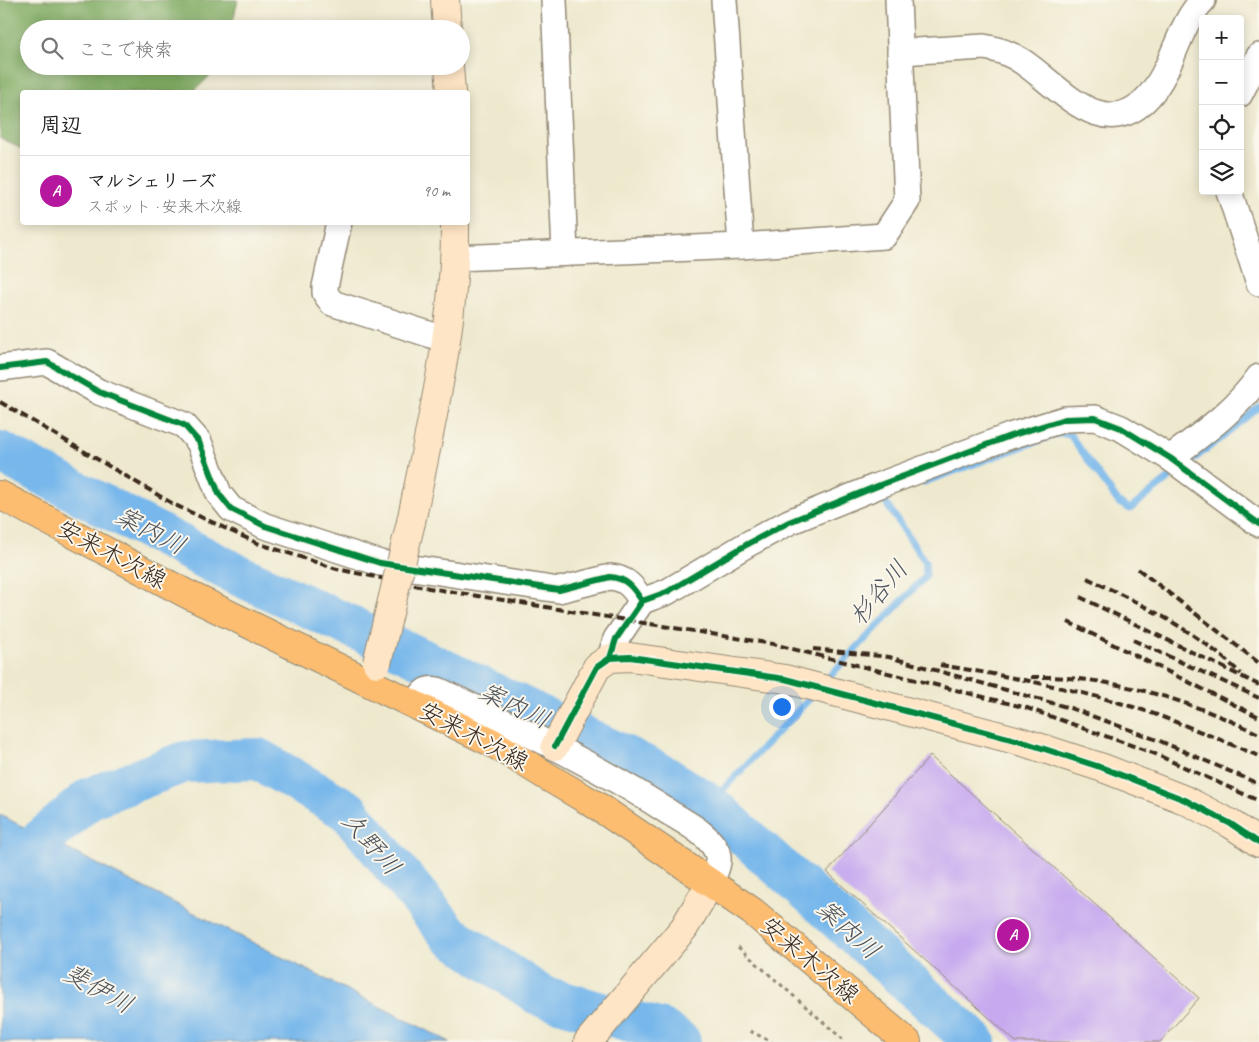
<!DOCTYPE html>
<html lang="ja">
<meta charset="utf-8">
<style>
body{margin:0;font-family:Caveat,"Klee One",sans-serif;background:#f2f2f2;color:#222}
.controls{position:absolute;right:15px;top:15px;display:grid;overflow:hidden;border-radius:5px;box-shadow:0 2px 12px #0003}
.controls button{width:45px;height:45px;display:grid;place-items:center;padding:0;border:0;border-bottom:1px solid #e0e0e0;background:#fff;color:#222;font:25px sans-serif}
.you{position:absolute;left:781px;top:706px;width:18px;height:18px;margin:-12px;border:4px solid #fff;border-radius:50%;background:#1a73e8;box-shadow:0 0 0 8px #1a73e833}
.badge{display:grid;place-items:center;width:32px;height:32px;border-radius:50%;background:#b5179e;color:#fff;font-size:16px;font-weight:700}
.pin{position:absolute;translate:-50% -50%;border:2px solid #fff;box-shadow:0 1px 5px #0006}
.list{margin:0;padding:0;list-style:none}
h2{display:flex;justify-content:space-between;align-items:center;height:65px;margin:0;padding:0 20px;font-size:21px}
h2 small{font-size:16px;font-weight:400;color:#767676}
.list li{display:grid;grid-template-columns:32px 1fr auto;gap:15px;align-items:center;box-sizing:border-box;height:70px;padding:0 20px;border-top:1px solid #e0e0e0}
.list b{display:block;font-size:19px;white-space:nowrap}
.list p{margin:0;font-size:16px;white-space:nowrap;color:#767676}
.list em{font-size:16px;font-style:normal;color:#767676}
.icon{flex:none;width:28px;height:28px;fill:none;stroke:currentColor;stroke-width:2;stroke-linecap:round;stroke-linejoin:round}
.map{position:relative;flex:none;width:1259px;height:1042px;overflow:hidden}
.search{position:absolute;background:#fff;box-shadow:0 2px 12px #0003;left:20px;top:20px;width:450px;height:55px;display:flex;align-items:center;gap:12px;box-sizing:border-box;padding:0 18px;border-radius:28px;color:#767676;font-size:19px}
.panel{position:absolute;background:#fff;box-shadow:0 2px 12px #0003;left:20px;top:90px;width:450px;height:135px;border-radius:5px}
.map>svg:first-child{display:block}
.forest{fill:#80ac64;stroke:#5e6b41}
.water{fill:#77b7eb;stroke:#597084}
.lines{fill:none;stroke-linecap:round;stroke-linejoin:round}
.stream{stroke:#77b7eb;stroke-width:7}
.river{stroke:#77b7eb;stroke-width:42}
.building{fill:#c6a9ef}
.street-casing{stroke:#948a76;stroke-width:28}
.secondary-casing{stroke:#948a76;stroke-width:30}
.primary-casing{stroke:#948a76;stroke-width:30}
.path{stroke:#948a76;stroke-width:3;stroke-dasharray:4 4;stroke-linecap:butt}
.street{stroke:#fff;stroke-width:25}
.secondary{stroke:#fee5c5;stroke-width:28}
.primary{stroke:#fcbd6f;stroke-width:28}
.rail{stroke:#3b2a1e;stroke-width:4;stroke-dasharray:8 4;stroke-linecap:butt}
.secondary-bridge-casing{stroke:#948a76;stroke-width:30;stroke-linecap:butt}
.secondary-bridge{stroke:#fee5c5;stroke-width:28}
.cycleway-casing{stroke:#fbf7ec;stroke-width:9}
.cycleway{stroke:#00873e;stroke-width:6}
.labels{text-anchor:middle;stroke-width:4;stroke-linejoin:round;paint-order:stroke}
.street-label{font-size:24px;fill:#3b2a1e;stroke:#fbf7ec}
.water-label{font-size:25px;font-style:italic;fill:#4d545c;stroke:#fbf7ec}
</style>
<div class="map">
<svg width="1259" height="1042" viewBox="0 0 1259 1042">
<rect width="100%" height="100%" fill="#fbf7ec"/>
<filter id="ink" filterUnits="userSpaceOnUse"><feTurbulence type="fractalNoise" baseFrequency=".02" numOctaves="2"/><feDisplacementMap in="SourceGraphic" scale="10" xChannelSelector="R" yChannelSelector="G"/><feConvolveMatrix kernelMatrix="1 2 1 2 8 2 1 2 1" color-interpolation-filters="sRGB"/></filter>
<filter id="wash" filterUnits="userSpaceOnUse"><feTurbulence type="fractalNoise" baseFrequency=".0096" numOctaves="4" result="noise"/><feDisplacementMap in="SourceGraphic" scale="20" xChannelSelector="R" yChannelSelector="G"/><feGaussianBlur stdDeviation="1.12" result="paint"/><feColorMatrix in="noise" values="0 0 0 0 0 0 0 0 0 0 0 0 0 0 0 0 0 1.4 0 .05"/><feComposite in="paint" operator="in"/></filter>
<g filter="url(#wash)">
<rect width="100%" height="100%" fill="#eee9ce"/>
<polygon class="forest" points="0,0 238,0 231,29 29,29 29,66 220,66 193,92 22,92 22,149 0,138"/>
<polygon class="water" points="0,815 450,1042 0,1042"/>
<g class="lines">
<g class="stream">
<polyline points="1194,459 1259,407"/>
<polyline points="924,482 1060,433 1070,435 1119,503 1130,509 1172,476"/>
<polyline points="824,682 926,576 925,562 882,497 890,494"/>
<polyline points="709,804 814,694"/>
</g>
<g class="river">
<polyline points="0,452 234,573 409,653 659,773 709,804 975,1042"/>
<polyline points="0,875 90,798 184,762 258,759 348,811 450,935 541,996 662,1030 680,1042"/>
</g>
</g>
<g id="blocks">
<polygon class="building" points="930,756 1199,998 1160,1042 1016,1042 827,872"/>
</g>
</g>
<g filter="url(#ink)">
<use href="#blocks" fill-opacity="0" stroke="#948a76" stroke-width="1"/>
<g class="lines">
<defs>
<g id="street">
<polyline points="554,0 565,253"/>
<polyline points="724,0 741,246"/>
<path d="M900 52 984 47C998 49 1011 54 1023 62 1059 86 1104 146 1149 96 1174 68 1177 27 1203 0"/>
<polyline points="1240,94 1259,56"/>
<polyline points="1229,191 1259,283"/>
<polyline points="339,222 325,287 325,293 332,303 447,340"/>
<polyline points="455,258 741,246 884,236 907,201 898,0"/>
<path d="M0 368 47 362 99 392 184 425 199 442 219 494 231 509 265 526 380 563 559 590 610 577C626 578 633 587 642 601"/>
<path d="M1170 458C1203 433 1235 411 1259 377"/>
<polyline points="610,658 616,639 642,601 667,592 746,545 789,522 880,485 1010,436 1065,419 1095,418 1121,428 1170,458 1259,524"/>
<path d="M416 705C422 693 424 688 438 690 517 728 597 765 670 813 686 823 709 834 717 852 721 863 714 874 710 884"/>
</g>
<g id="secondary">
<polyline points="445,0 447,29"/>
<polyline points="449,66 451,92"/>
<path d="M411 522C431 423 456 324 455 222"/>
<polyline points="555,746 597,667 610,658 630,657 785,679 1023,742 1103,768 1185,800 1231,824 1259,843"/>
<polyline points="588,1042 684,928 710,884"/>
</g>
<polyline id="primary" points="0,495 187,594 491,742 548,777 599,807 753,912 907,1042"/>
</defs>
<use href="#street" class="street-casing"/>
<use href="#secondary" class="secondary-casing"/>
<use href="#primary" class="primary-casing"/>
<g class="path">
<polyline points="738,947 846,1042"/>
<polyline points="750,1031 772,1042"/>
</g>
<use href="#street" class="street"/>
<use href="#secondary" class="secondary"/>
<use href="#primary" class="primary"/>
<g class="rail">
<polyline points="0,402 175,505 257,543 337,569 429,588 773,644 1027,708 1153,753 1259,801"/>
<polyline points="1138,569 1259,663"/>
<path d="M1087 578C1141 604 1198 631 1241 674"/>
<polyline points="1080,597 1259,685"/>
<polyline points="1068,622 1259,717"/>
<polyline points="1133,640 1259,698"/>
<polyline points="813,649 889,657 1070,708 1160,741 1259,784"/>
<path d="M940 665C1001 675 1061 686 1120 703 1168 717 1213 737 1259 756"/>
<path d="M1031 677C1110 675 1189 700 1259 734"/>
</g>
<defs>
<polyline id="secondary-bridge" points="377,663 411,522"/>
</defs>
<use href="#secondary-bridge" class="secondary-bridge-casing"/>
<use href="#secondary-bridge" class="secondary-bridge"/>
<defs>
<g id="cycleway">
<path d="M0 368 47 362 99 392 184 425 199 442 219 494 231 509 265 526 380 563 559 590 610 577C626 578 633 587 642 601"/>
<polyline points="610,658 616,639 642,601 667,592 746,545 789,522 880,485 1010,436 1065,419 1095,418 1121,428 1170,458 1259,524"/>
<polyline points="555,746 597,667 610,658 630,657 785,679 1023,742 1103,768 1185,800 1231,824 1259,843"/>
</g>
</defs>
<use href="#cycleway" class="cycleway-casing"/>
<use href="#cycleway" class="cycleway"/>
</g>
</g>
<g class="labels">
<g class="street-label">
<text transform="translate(112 554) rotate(28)" y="8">安来木次線</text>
<text transform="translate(474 736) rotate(28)" y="8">安来木次線</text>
<text transform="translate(810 960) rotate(40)" y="8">安来木次線</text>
</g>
<g class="water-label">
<text transform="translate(151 530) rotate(27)" y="9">案内川</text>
<text transform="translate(878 592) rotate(-50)" y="9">杉谷川</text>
<text transform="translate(515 705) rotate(25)" y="9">案内川</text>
<text transform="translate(372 843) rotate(49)" y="9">久野川</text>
<text transform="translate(849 929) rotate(42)" y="9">案内川</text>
<text transform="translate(99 988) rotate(29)" y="9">斐伊川</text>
</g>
</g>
</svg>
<div class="controls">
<button>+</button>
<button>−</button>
<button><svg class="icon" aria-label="locate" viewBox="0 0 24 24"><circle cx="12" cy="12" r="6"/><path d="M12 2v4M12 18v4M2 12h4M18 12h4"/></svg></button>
<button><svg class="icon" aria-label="layers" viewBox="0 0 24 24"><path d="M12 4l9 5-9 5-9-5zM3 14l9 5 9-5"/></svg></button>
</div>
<div class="you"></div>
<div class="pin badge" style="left:1013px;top:935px">A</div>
<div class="search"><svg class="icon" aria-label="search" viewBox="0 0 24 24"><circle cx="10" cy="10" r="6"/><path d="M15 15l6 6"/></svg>ここで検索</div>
<section class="panel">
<h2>周辺<small></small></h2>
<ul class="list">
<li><span class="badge">A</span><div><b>マルシェリーズ</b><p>スポット · 安来木次線</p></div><em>90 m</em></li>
</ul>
</section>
</div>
